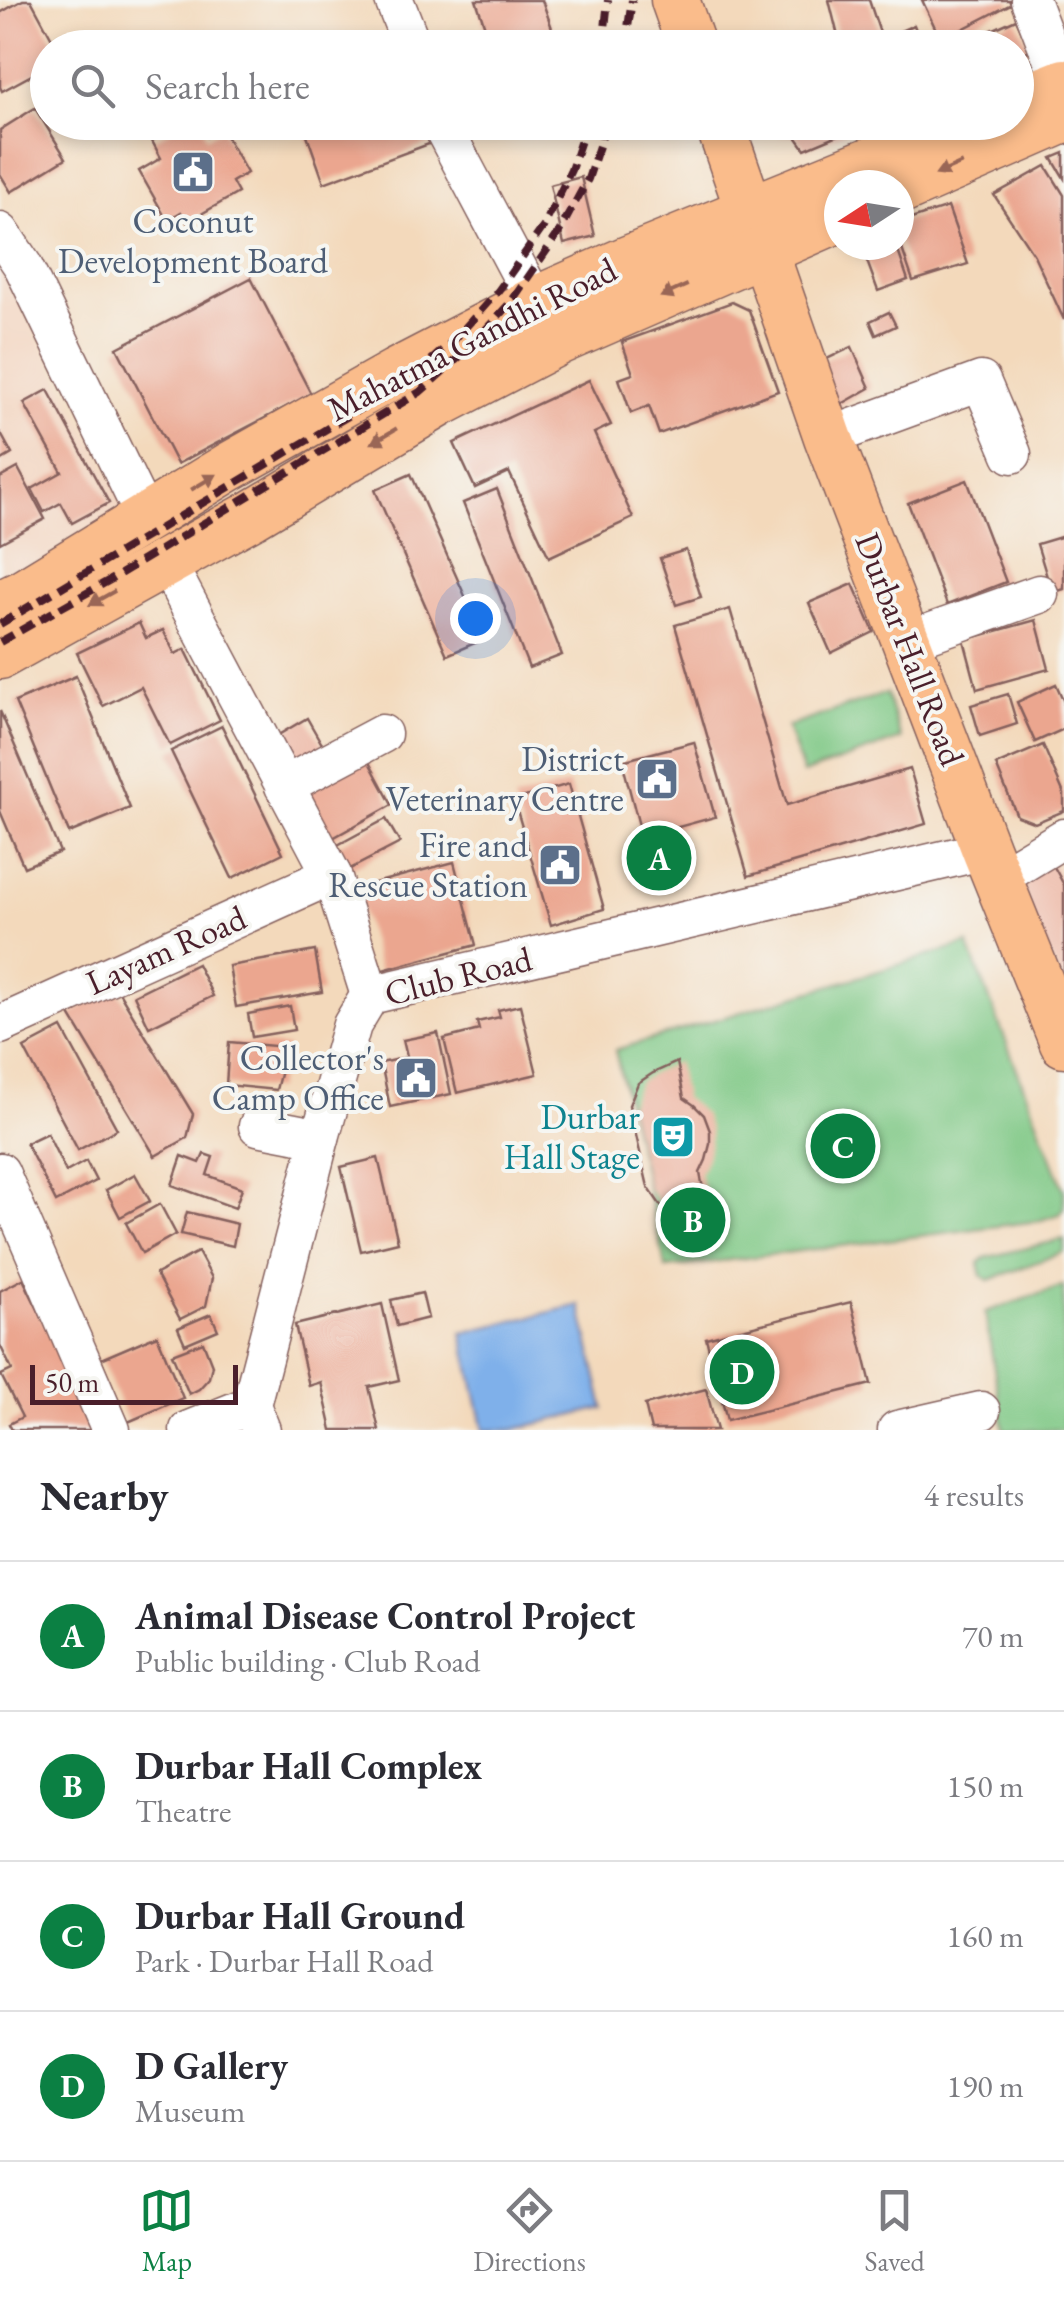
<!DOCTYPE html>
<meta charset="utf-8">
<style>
body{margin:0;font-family:"EB Garamond",serif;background:#f2f2f3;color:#2b2b33}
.compass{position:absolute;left:824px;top:170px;width:90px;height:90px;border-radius:50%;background:#fff;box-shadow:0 5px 15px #0003;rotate:258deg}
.scale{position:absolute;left:30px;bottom:25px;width:208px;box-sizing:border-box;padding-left:10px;border:5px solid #4a1f2b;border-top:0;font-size:28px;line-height:35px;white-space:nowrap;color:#4a1f2b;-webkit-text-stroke:8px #f6f6f2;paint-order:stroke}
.you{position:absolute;left:475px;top:618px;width:35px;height:35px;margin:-25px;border:8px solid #fff;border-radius:50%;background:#1a73e8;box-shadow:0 0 0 15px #1a73e833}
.badge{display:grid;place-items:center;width:65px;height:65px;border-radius:50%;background:#0b8043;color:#fff;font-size:32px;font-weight:700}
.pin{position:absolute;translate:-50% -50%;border:5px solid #fff;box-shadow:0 2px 10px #0006}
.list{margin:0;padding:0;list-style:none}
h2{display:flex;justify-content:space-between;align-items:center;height:130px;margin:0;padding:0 40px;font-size:42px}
h2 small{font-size:32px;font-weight:400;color:#7c7c81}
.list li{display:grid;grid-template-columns:65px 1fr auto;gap:30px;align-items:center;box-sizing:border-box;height:150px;padding:0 40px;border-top:2px solid #e1e1e2}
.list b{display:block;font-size:38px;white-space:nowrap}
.list p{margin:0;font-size:32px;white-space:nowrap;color:#7c7c81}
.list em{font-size:32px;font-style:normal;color:#7c7c81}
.icon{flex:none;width:55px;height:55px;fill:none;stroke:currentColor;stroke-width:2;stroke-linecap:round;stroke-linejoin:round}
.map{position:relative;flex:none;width:1064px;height:1430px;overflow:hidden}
.search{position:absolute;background:#fff;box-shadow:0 5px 15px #0003;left:30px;right:30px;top:30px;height:110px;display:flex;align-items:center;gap:25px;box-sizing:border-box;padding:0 35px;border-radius:55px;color:#7c7c81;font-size:38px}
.sheet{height:730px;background:#fff}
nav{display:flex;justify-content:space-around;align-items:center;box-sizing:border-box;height:140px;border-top:2px solid #e1e1e2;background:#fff;font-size:28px;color:#7c7c81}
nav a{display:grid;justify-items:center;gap:5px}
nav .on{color:#0b8043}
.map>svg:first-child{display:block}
.built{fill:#f3d4bf}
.green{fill:#7fc885;stroke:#647458;stroke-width:2.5}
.water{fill:#7fb0ea;stroke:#64688a;stroke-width:2.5}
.building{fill:#eba68f}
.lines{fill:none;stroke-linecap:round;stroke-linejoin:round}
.minor-casing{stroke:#85605d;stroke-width:41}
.major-casing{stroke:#85605d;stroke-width:51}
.minor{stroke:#fff;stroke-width:38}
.major{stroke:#fabc8b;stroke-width:48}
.rail{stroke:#4a1f2b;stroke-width:8;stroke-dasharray:15 8;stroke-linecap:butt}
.oneway{fill:#996656}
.labels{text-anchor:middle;stroke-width:8;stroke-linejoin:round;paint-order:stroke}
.service-label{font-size:35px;fill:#4e5e75;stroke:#f6f6f2;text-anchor:end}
.street-label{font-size:35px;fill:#4a1f2b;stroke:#f6f6f2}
.culture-label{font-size:35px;fill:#0d838f;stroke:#f6f6f2;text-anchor:end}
</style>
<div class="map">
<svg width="1064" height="1430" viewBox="0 0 1064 1430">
<rect width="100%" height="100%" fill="#f6f6f2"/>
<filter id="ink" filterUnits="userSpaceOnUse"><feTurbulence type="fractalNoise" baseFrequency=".01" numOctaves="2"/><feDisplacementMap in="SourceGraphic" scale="20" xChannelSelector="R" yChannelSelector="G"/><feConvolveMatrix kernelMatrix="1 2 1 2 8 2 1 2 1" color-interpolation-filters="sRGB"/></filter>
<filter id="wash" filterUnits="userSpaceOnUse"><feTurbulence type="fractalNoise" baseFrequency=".0048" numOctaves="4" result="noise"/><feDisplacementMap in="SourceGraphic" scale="40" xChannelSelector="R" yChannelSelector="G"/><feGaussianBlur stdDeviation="2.25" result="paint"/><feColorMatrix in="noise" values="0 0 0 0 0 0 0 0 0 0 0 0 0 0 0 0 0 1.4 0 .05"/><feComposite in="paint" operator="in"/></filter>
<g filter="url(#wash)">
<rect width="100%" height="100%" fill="#f3d9bb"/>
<polygon class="built" points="0,267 132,516 0,589"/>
<g class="green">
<polygon points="886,693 901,739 803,774 787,727"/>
<polygon points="968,944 1064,1190 1064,1208 1060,1214 1038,1221 666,1268 615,1050"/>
<polygon points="1064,1239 1064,1252 989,1280 982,1276 979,1263 985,1258"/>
<polygon points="1064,1286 1064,1430 1004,1430 985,1312"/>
</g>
<polygon class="water" points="580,1305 604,1408 511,1430 484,1430 462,1333"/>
<g id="blocks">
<g class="building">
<polygon points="23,0 31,0 57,48 48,48 48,66 2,91 0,87 0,13"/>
<polygon points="476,0 542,0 559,48 492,48"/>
<polygon points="829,0 869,0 885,48 841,48"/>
<polygon points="922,0 1009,0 1011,4 941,40"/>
<polygon points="1016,19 1030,50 1016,56 1016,48 952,48"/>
<polygon points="914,25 923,48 902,48 896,33"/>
<polygon points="35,108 66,158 11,192 0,174 0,130"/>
<polygon points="184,122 199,122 207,137 222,129 247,173 232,182 238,193 187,222 181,212 167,220 139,171 161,158 152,141"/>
<polygon points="331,122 430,122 437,141 324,183 306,132"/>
<polygon points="775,123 867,123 805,149 795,135 779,135"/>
<polygon points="1064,153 1064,178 1052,158"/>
<polygon points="1046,166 1064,195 1064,320 1034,255 994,195"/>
<polygon points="581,177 595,236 564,244 550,185"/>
<polygon points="948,207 968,264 913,281 899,240 899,223"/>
<polygon points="861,245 896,245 908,280 878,291"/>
<polygon points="251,278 311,394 177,464 117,348"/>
<polygon points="732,302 749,310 778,391 659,434 649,406 631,413 619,379 633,374 622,342"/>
<polygon points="889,312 896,326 876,335 870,321"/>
<polygon points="852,347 870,388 833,409 814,365"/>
<polygon points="589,380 611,425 594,433 633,518 549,557 509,472 475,488 454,443"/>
<polygon points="48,390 109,503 72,523 61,503 44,512 32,489 62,472 24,403"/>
<polygon points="0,432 12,454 0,461"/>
<polygon points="18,468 45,519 0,543 0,478"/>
<polygon points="411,474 484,639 447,655 375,490"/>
<polygon points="967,480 1006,582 947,605 908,503"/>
<polygon points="497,489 562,655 529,668 463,503"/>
<polygon points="1064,536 1064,589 1052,593 1037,544"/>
<polygon points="686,550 701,597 676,605 660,558"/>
<polygon points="853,584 874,632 831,653 809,603"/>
<polygon points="730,609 787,805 910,769 926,824 748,876 675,625"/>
<polygon points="1036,620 1049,669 977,689 964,640"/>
<polygon points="139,623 146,638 163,630 175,654 185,649 220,720 170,745 141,687 103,706 77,653"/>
<polygon points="76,676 130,808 69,833 15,702"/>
<polygon points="1056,684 1064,702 1064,729 1035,742 1017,702"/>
<polygon points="1008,694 1017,724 980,736 971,705"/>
<polygon points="0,711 60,852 24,867 0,811"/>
<polygon points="307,718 327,753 295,772 275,737"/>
<polygon points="222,726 283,853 232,878 171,751"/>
<polygon points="694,742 715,817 642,837 622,761"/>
<polygon points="1043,745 1064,794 1064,811 1035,823 1017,816 996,765"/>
<polygon points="363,751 392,805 329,840 300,786"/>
<polygon points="569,784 604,909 551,925 514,800"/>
<polygon points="386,819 400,843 346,871 334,847"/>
<polygon points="1047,854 1064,885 1064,981 1014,900"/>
<polygon points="454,862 476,945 379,971 356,888"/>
<polygon points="315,951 322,992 236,1007 229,966"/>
<polygon points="197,964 213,996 149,1027 134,995"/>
<polygon points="116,987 193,1114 187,1138 155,1156 70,1015"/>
<polygon points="520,1005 537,1074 457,1093 444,1039 479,1030 477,1022 500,1017 498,1010"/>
<polygon points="290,1006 294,1030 252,1037 248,1014"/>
<polygon points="62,1028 117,1129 78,1150 24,1048"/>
<polygon points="438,1033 451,1094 390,1107 381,1063 407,1057 403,1040"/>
<polygon points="229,1042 287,1047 276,1090 226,1085"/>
<polygon points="677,1062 684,1098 694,1105 704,1115 710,1131 710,1144 706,1160 700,1173 708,1215 677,1217 661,1206 648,1187 629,1105 638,1083 653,1073"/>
<polygon points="47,1133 66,1172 86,1161 96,1181 56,1202 26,1143"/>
<polygon points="204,1154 213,1157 207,1175 242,1188 235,1208 172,1185 182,1156 200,1163"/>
<polygon points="378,1158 398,1242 361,1251 341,1167"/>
<polygon points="135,1174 150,1201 120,1217 106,1190"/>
<polygon points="160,1204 176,1234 142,1253 126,1223"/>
<polygon points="187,1212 237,1224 233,1246 181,1234"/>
<polygon points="198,1252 212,1278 206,1306 180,1319 156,1274"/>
<polygon points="23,1279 97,1430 12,1430 9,1424 22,1417 1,1375 12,1370 0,1345 0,1291"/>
<polygon points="422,1293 428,1318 397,1326 391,1300"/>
<polygon points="851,1302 871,1384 727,1420 706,1338"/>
<polygon points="382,1304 399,1380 369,1387 379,1430 332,1430 321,1382 309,1386 295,1325"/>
<polygon points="211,1314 218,1330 185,1344 178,1328"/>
<polygon points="157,1335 183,1398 128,1422 101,1359"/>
<polygon points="203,1342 212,1365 209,1378 199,1389 189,1394 172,1354"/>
<polygon points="706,1389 717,1430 651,1430 645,1405"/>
</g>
</g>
</g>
<g filter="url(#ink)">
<use href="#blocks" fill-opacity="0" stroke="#85605d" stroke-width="2.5"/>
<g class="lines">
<defs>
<g id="minor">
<polyline points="394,0 413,48"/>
<polyline points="1030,0 1062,84"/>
<polyline points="440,122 535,301"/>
<polyline points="0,232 23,266 145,517"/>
<polyline points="828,437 981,381 1012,454"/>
<polyline points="166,562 332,875 370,995"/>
<polyline points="907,641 1039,594"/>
<polyline points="284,786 382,734"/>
<polyline points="998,878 1064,838"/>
<polyline points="0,1025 332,875"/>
<polyline points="258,1126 320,1138"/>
<polyline points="0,1172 111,1430"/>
<polyline points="189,1430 251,1405"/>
<polyline points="261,1430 251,1405 320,1138 352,1025 370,995 986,850"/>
<polyline points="897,1430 981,1411"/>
</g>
<g id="major">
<polyline points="675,0 692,48"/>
<polyline points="1016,102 1064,83"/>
<polyline points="719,122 828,437 986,850 1064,1043"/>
<polyline points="899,191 1064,119"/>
<polyline points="0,604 23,593 229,467 396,373 535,301 628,260 967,122"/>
<polyline points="0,655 252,515 439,403 560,340 839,218"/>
</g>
</defs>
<use href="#minor" class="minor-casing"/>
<use href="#major" class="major-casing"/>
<use href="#minor" class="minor"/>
<use href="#major" class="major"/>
<g class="rail">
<polyline points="603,48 608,0"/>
<polyline points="625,48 632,0"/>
<polyline points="0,624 410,379 455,339 498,291 544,226 571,170 587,122"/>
<polyline points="0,642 110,580 420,392 466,351 511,302 558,234 588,179 607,122"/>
</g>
</g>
<defs><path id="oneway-solid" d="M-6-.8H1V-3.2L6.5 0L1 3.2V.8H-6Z" transform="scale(2.5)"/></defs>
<g class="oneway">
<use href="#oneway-solid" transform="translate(949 169) rotate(156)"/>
<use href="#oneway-solid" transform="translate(674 291) rotate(156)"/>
<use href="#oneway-solid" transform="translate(384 436) rotate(149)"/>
<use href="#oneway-solid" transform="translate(204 482) rotate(-31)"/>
<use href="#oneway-solid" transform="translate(102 598) rotate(151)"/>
</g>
</g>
<defs>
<symbol id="civic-square" viewBox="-11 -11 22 22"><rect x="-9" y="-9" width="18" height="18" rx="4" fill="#5c6f8a" stroke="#f6f6f2"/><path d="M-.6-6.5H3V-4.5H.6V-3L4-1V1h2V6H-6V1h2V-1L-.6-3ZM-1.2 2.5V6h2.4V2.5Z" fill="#fff"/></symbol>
<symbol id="theatre-square" viewBox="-11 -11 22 22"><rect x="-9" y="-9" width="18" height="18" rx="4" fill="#0f9aa8" stroke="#f6f6f2"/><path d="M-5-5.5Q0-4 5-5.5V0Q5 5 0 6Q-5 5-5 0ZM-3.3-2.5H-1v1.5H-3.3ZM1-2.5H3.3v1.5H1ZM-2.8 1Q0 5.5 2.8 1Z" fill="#fff"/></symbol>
</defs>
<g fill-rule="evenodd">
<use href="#civic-square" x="168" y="147" width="50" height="50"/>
<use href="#civic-square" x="632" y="754" width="50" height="50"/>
<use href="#civic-square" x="535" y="840" width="50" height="50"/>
<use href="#civic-square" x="391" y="1053" width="50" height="50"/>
<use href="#theatre-square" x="648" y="1112" width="50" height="50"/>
</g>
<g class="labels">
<g class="service-label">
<text x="193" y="233" text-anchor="middle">Coconut<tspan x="193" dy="40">Development Board</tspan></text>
<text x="624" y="771">District<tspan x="624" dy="40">Veterinary Centre</tspan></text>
<text x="528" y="857">Fire and<tspan x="528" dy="40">Rescue Station</tspan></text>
<text x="384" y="1070">Collector's<tspan x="384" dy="40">Camp Office</tspan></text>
</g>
<g class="street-label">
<text transform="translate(472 339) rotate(-27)" y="12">Mahatma Gandhi Road</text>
<text transform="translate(910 649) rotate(69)" y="12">Durbar Hall Road</text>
<text transform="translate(166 950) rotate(-24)" y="12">Layam Road</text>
<text transform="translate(458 976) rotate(-14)" y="12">Club Road</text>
</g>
<g class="culture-label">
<text x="640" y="1129">Durbar<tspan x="640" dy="40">Hall Stage</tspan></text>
</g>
</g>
</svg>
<svg class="compass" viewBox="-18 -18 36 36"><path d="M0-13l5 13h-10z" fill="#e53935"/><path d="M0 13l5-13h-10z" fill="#7c7c81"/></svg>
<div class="scale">50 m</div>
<div class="you"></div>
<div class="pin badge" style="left:659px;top:858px">A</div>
<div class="pin badge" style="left:693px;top:1220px">B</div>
<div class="pin badge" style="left:843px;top:1146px">C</div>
<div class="pin badge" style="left:742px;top:1372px">D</div>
<div class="search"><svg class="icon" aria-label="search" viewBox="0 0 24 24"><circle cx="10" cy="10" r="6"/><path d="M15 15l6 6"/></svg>Search here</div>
</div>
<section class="sheet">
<h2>Nearby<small>4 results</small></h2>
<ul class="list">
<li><span class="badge">A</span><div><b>Animal Disease Control Project</b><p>Public building · Club Road</p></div><em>70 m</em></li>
<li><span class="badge">B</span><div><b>Durbar Hall Complex</b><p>Theatre</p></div><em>150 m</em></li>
<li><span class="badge">C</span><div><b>Durbar Hall Ground</b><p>Park · Durbar Hall Road</p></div><em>160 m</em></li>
<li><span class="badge">D</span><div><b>D Gallery</b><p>Museum</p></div><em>190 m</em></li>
</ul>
</section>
<nav>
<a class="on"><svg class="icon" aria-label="map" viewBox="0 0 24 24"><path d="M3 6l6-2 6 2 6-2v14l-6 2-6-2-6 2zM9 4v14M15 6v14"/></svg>Map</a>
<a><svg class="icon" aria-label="directions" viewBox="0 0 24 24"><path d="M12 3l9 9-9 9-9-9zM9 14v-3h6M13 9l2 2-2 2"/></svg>Directions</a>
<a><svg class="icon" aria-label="saved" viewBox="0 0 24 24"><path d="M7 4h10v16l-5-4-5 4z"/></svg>Saved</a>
</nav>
